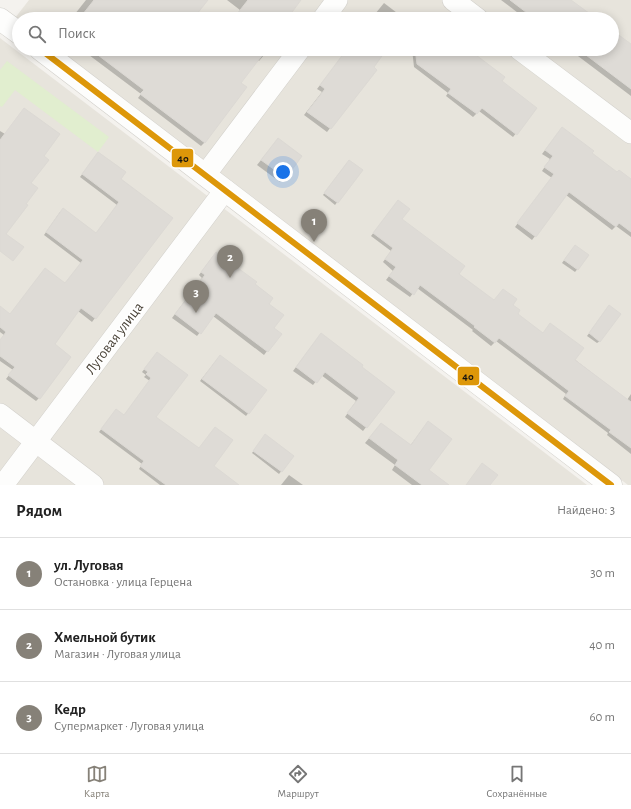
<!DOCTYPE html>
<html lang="ru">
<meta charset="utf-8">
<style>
body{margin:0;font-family:"Alegreya Sans",sans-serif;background:#f2f2f2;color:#222}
.you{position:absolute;left:283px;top:172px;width:14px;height:14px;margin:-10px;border:3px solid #fff;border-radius:50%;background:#1a73e8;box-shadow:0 0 0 6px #1a73e833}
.badge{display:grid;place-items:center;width:26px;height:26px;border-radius:50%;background:#868178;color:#fff;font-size:13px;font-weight:700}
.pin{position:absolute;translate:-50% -33px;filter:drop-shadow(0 1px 2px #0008)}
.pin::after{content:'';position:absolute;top:21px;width:14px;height:12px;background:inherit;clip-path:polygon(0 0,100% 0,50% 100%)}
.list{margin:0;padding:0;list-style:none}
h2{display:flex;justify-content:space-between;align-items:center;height:52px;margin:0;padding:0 16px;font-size:17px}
h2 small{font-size:13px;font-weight:400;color:#767676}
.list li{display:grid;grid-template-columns:26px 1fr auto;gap:12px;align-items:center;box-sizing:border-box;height:72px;padding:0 16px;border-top:1px solid #e0e0e0}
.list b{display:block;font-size:15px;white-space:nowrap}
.list p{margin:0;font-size:13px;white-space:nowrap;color:#767676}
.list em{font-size:13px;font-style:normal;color:#767676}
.icon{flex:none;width:22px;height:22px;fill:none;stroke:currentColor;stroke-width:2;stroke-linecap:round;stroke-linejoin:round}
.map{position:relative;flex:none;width:631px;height:485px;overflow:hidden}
.search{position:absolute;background:#fff;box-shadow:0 2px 10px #0003;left:12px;right:12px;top:12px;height:44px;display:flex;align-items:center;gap:10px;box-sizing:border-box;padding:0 14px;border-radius:22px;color:#767676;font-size:15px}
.sheet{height:268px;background:#fff}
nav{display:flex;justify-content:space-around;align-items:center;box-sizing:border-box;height:56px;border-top:1px solid #e0e0e0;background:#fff;font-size:11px;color:#767676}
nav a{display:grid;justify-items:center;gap:2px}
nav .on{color:#868178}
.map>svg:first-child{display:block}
.residential{fill:#e7e4dc}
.green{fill:#e1eecf}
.shadow{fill:#0003}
.building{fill:#dedbd6;stroke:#dcd9d4}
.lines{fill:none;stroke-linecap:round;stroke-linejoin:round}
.minor-casing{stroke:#d2d0cb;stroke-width:22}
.tertiary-casing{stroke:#d2d0cb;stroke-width:23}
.minor{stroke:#fdfdfc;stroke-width:21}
.tertiary{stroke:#fdfdfc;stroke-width:22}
.bus-1-casing{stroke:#fff;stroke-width:9}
.bus-1{stroke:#dd9709;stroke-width:6}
.labels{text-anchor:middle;stroke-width:3;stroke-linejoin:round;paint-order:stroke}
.street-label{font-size:15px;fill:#4b4439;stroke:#fff}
.line-badge{stroke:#fff;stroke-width:1.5}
.pale-badge-label{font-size:11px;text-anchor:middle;font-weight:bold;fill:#111}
</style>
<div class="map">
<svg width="631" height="485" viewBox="0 0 631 485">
<rect width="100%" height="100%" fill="#f4f2ee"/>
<g class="residential">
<polygon points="29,0 631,0 631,485 628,485 57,49 612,49 612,19 19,19 19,20 15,18"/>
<polygon points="0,38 587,485 0,485"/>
</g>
<polygon class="green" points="7,61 109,137 98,152 15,90 2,107 0,106 0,70"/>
<g class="shadow">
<polygon points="86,0 207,0 193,19 71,19"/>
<polygon points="227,0 300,0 285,19 234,19 240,10"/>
<polygon points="501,0 569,0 595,19 526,19"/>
<polygon points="384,3 405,19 371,19"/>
<polygon points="612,32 631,46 631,96 570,50 566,54 560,49 612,49"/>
<polygon points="81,49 269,49 259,61 257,60 240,83 205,142 201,146 138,98 141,94"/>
<polygon points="348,49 386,49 372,67 376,70 327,132 304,115 322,92 317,89"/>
<polygon points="412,49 467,49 501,81 536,109 513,137 479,111 473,117 446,96 448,93 414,67"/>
<polygon points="0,131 42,156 0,240"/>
<polygon points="559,132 617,173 631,180 631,237 616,226 612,230 566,195 532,240 515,227 552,178 542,171 550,159 542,154"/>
<polygon points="278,139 301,156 280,182 257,165"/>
<polygon points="96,156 120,179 171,218 92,322 78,311 53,345 39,398 36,401 6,379 13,370 0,361 0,341 4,335 0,332 0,307 10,315 65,284 81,263 44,235 60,212 96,234 117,205 80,177"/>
<polygon points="347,163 361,170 335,205 323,195"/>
<polygon points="395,205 401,219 458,274 494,301 511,305 516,314 627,400 631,394 631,454 607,435 608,433 563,399 566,394 496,341 491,346 472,331 473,330 417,288 410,297 386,280 393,271 383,262 391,251 371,236"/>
<polygon points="573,248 588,256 575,272 562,263"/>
<polygon points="213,256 254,284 268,304 272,328 280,334 264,355 213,316 197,336 172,318 202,278 199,275"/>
<polygon points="607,309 600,341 597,343 587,336"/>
<polygon points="318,338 394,392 363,431 345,417 356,401 321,375 313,385 293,371"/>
<polygon points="155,356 155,417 212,466 237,485 160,485 139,469 142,464 99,432 114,413 124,416 150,381 144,377 146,375 142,372"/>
<polygon points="218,358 266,390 246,416 200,381"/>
<polygon points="381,424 410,446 424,427 427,470 444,485 412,485 392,470 395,465 365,443"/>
<polygon points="263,438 293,456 279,474 252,453"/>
<polygon points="289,475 303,485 281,485"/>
</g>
<g class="building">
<polygon points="94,0 208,0 193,19 79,19"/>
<polygon points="248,0 301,0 287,19 233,19"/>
<polygon points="510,0 571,0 597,19 535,19"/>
<polygon points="612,30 631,44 631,89 578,49 612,49"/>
<polygon points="90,49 267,49 241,83 247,87 205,143 140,94 144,90"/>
<polygon points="347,49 387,49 374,67 377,70 331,129 307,112 325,89 320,85"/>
<polygon points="415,49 468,49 505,77 502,81 537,108 517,135 482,108 477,114 448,93 451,89 417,64"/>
<polygon points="24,108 60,134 44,156 49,160 31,183 38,188 26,204 28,205 6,234 24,247 13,261 0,251 0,140"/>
<polygon points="562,127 594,151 592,153 617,172 619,170 631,179 631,232 619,223 616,227 569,192 536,237 517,223 554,174 544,167 553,156 545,150"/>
<polygon points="278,138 302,156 286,178 261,160"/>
<polygon points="98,152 126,172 121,179 173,218 96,319 81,308 55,344 71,357 40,399 8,375 15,367 0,356 0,340 6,332 0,327 0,306 10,314 45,268 65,283 83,260 46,232 63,208 96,233 119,202 82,174"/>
<polygon points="349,160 363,170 338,203 324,193"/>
<polygon points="398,200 410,209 402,219 465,266 459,274 494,300 503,289 517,299 513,305 520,310 518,314 543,333 550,323 584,348 575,360 631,402 631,448 609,432 611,430 565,396 569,391 499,338 495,343 474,327 475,326 420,285 414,295 389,276 396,267 385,259 393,248 373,233"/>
<polygon points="575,245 589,255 578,270 564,260"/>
<polygon points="216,252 257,282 255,284 273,298 269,304 284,315 274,328 282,334 268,352 216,313 201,334 175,314 205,275 201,272"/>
<polygon points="609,305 621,314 600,342 589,333"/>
<polygon points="321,333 363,365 362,367 395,392 367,428 347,413 359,398 325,372 317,383 296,367"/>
<polygon points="157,352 188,375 156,417 199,448 215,427 233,440 214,466 239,485 166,485 140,466 144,461 101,429 116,409 124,415 151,378 146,374 148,372 144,369"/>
<polygon points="220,355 267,390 249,414 202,379"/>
<polygon points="428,421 452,439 429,470 449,485 422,485 395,465 398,460 369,438 381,423 411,445"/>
<polygon points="265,434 294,456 282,472 253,451"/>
<polygon points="482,463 498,475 490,485 466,485"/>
</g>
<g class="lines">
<defs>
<g id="minor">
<polyline points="453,0 478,19"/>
<polyline points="323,19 337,0"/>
<polyline points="519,49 631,133"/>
<polyline points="205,175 300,49"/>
<polyline points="0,414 93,485"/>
<polyline points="3,485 225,190"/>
</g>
<g id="tertiary">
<polyline points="0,19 19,33"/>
<polyline points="40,49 611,485"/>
</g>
</defs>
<use href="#minor" class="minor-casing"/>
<use href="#tertiary" class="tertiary-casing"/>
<use href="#minor" class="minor"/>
<use href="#tertiary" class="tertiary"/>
<defs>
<polyline id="bus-1" points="40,49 611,485"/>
</defs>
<use href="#bus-1" class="bus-1-casing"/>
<use href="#bus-1" class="bus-1"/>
</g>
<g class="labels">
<g class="street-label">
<text transform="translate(114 338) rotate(-53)" y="5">Луговая улица</text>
</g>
</g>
<g class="line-badge">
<rect x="171" y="148" width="23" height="20" rx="4" fill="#dd9709"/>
<rect x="457" y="366" width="23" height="20" rx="4" fill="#dd9709"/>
</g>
<g class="pale-badge-label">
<text x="183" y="162">40</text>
<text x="468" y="380">40</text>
</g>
</svg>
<div class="you"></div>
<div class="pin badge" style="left:314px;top:242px">1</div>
<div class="pin badge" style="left:230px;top:278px">2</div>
<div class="pin badge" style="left:196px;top:313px">3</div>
<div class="search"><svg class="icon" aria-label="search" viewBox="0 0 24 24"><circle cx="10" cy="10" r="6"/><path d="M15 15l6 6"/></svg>Поиск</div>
</div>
<section class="sheet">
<h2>Рядом<small>Найдено: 3</small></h2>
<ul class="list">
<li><span class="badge">1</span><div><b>ул. Луговая</b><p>Остановка · улица Герцена</p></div><em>30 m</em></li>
<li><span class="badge">2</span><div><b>Хмельной бутик</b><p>Магазин · Луговая улица</p></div><em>40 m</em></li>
<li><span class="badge">3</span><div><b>Кедр</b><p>Супермаркет · Луговая улица</p></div><em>60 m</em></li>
</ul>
</section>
<nav>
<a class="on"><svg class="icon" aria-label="map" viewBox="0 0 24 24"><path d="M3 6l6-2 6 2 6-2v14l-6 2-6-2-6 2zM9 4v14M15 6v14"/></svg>Карта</a>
<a><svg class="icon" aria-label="directions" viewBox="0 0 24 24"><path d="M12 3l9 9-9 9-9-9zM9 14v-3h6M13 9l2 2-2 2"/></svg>Маршрут</a>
<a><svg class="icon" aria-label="saved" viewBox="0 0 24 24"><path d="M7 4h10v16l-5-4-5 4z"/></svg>Сохранённые</a>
</nav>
